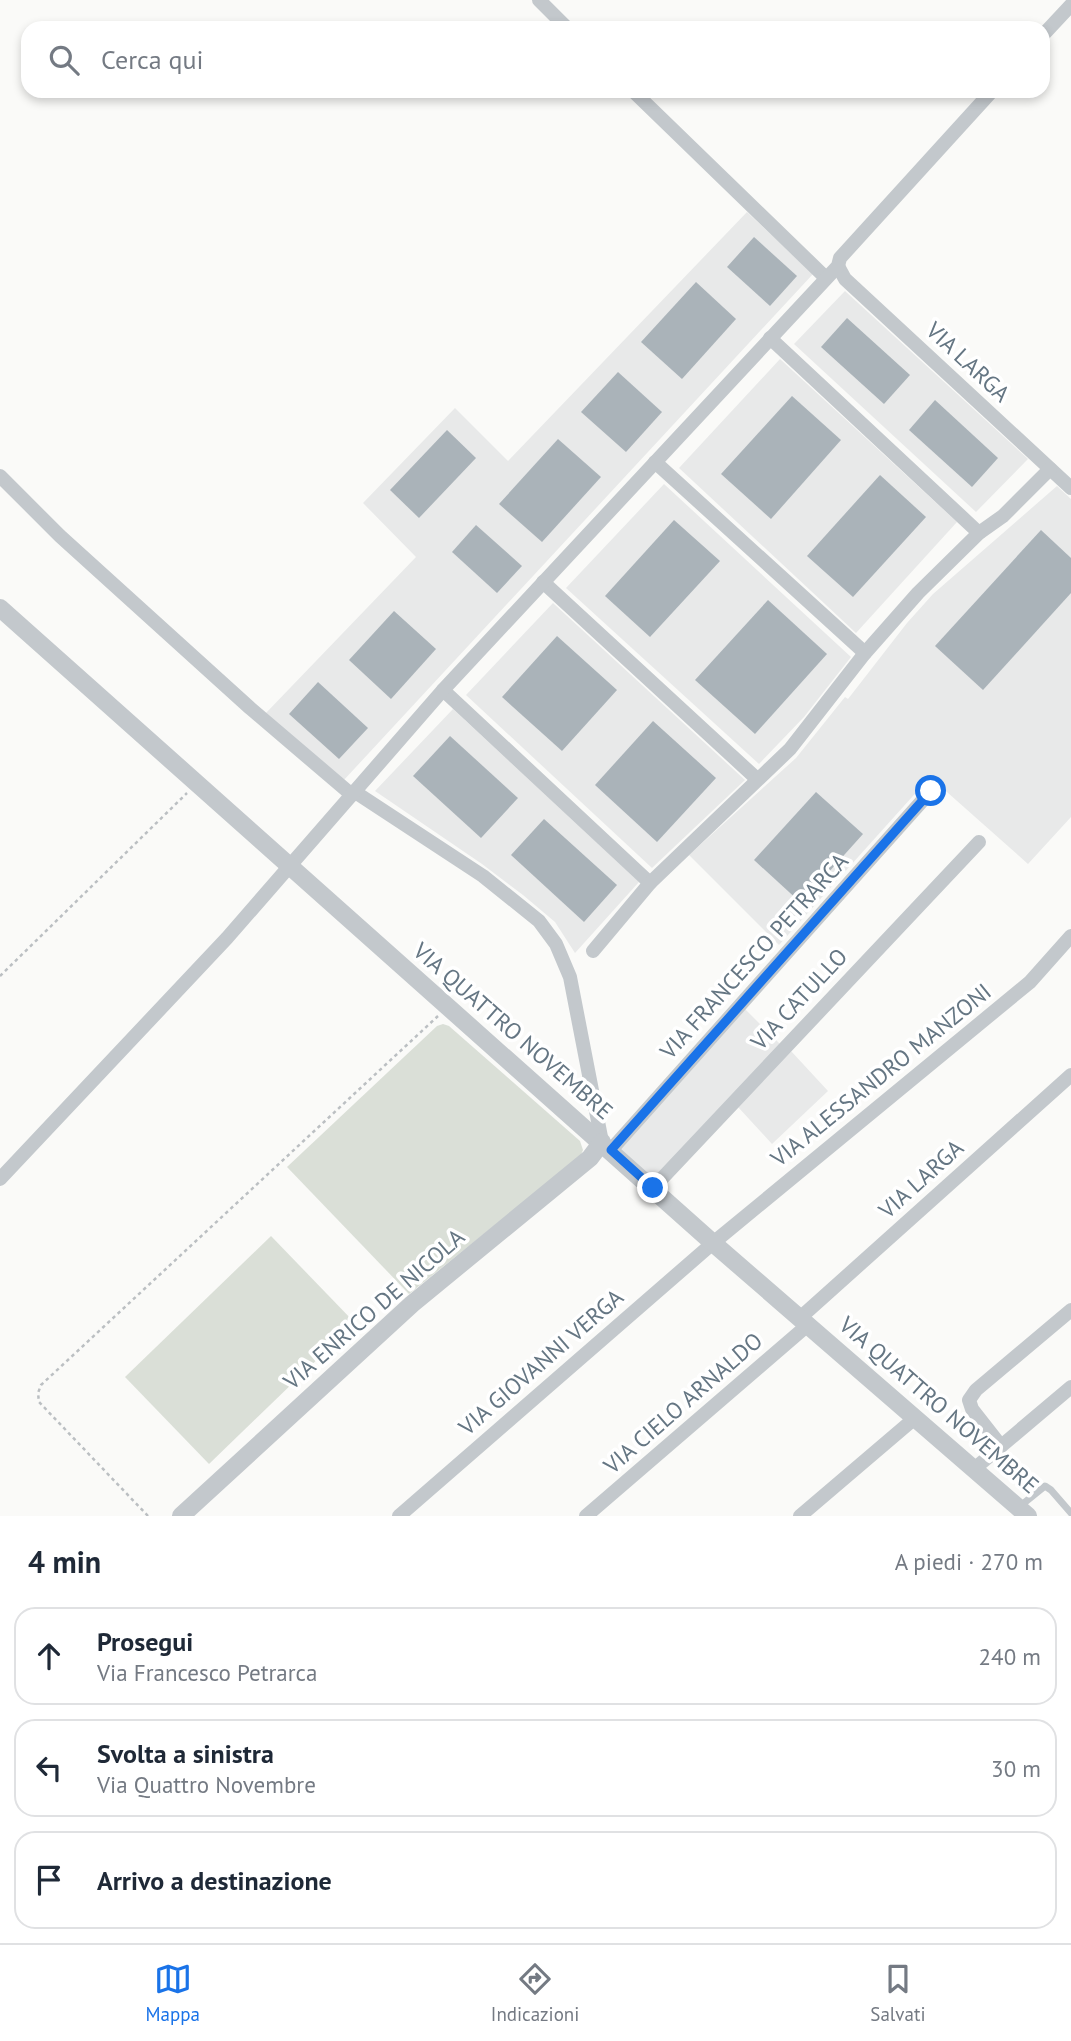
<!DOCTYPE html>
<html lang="it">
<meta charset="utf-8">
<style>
body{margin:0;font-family:"PT Sans",sans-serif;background:#f6f6f7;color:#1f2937}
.stop{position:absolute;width:21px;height:21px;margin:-16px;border:5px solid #1a73e8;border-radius:50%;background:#fff}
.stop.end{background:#1a73e8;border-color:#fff;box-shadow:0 2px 7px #0008}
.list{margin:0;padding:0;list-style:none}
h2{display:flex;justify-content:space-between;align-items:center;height:91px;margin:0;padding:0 28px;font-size:30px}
h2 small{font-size:23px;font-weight:400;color:#747a83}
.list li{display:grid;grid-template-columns:46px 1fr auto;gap:21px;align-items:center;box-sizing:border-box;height:98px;margin:0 14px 14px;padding:0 14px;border:2px solid #e0e1e3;border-radius:21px}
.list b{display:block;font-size:26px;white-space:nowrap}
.list p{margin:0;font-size:23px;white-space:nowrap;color:#747a83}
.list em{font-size:23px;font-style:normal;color:#747a83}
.icon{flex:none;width:38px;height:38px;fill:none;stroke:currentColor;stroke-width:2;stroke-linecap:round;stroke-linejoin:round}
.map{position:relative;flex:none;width:1071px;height:1516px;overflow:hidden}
.search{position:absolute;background:#fff;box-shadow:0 4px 10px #0003;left:21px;right:21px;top:21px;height:77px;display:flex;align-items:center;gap:18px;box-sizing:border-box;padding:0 24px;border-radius:21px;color:#747a83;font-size:26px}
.sheet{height:427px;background:#fff}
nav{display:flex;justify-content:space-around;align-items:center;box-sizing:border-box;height:98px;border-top:2px solid #e0e1e3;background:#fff;font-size:19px;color:#747a83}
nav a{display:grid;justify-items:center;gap:4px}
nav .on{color:#1a73e8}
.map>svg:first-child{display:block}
.built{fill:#e8e9e9}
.green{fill:#dadfd7}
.building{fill:#aab3b9}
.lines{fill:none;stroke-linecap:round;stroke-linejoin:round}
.path{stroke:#bbbfc2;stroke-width:2.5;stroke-dasharray:3.5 3.5;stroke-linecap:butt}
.service{stroke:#c3c8cc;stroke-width:7}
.minor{stroke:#c3c8cc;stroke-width:14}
.tertiary{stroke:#c3c8cc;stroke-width:18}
.route{stroke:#1a73e8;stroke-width:9}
.labels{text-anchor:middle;stroke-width:7;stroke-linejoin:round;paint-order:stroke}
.street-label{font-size:23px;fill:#657683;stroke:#fff}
</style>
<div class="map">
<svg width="1071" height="1516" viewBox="0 0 1071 1516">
<rect width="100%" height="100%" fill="#fafaf8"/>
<g class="built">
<polygon points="747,212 813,274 343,781 265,714 416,557 363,503 455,408 508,461"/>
<polygon points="845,291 1028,459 976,512 794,344"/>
<polygon points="780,359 957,522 856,633 679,468"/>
<polygon points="664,484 851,657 804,717 759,764 566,588"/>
<polygon points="1057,486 1071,499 1071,817 1028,864 930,777 779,945 689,855 796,758 845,697 848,699 907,623 933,594"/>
<polygon points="553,603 745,780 652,868 466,695"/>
<polygon points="453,709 639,882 575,953 555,922 523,895 482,864 375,791"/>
<polygon points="745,1009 781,1045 791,1051 828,1091 772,1144 738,1107 659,1188 618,1149"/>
</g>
<g class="green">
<polygon points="443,1024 449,1026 580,1141 583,1150 580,1157 409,1294 287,1167 437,1026"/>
<polygon points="271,1236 355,1323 209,1464 125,1377"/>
</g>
<g class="building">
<polygon points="754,237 797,276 770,306 727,267"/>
<polygon points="696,282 736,319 682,379 641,342"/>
<polygon points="847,318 910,375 884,404 821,347"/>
<polygon points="618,372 662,412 626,452 581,412"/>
<polygon points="792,396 841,440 771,519 721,474"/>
<polygon points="935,400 998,458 972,487 909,430"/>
<polygon points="447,430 476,458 419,518 390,490"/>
<polygon points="558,439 601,477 542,542 499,504"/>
<polygon points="880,475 926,517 853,597 807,556"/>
<polygon points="674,520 720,561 650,637 605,596"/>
<polygon points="476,525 522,566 497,593 452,552"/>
<polygon points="1041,530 1071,558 1071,593 983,690 935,646"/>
<polygon points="768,600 827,654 755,734 695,680"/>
<polygon points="394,611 436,649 391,699 349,660"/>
<polygon points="557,636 617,690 562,751 502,697"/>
<polygon points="318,682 368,728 339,759 289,714"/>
<polygon points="653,721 716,778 657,842 595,785"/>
<polygon points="450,736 518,798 481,838 413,776"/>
<polygon points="816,792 863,834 801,903 754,860"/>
<polygon points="544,819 617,885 584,922 511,855"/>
</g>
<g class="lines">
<g class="path">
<polyline points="0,976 187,793"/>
<polyline points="148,1516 39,1402 38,1393 41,1385 438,1016"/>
</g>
<polyline class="service" points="1019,1507 1045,1486 1051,1490 1071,1513"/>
<g class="minor">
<polyline points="539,0 567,28"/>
<polyline points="1043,35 1071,5"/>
<polyline points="633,91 826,278"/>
<polyline points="838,266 845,279 1071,488"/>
<polyline points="770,338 979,533"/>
<polyline points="655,462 865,653"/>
<polyline points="0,476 60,536 250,708 352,795"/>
<polyline points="543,582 757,779"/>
<polyline points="443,690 650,883"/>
<polyline points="355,792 483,876 539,921 556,944 570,977 602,1142"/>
<polyline points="593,951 650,883 790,749 865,653 918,593 979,533 1003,516 1050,469"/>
<polyline points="611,1150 931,791"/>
<polyline points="0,1179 227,938 443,690 838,266 840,258 992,91"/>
<polyline points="653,1188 979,842"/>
<polyline points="801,1317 1071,1075"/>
<polyline points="1001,1446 972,1409 969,1400 976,1390 1071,1310"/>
<polyline points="974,1469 1071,1387"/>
<polyline points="399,1516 713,1243 1030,982 1071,936"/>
<polyline points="586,1516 809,1324"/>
<polyline points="800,1516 915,1418"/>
</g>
<g class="tertiary">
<polyline points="0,608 713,1243 1028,1516"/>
<polyline points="181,1516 412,1304 590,1158 602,1142"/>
</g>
</g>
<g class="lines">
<polyline class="route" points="653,1188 611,1150 931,791"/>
</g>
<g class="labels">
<g class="street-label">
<text transform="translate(968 362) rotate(43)" y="8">VIA LARGA</text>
<text transform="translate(754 956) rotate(-48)" y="8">VIA FRANCESCO PETRARCA</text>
<text transform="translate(799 999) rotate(-47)" y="8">VIA CATULLO</text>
<text transform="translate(513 1031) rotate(41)" y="8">VIA QUATTRO NOVEMBRE</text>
<text transform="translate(881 1075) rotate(-39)" y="8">VIA ALESSANDRO MANZONI</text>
<text transform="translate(921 1179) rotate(-42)" y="8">VIA LARGA</text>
<text transform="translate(374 1309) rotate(-41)" y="8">VIA ENRICO DE NICOLA</text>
<text transform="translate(541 1362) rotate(-41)" y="8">VIA GIOVANNI VERGA</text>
<text transform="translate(683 1403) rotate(-41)" y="8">VIA CIELO ARNALDO</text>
<text transform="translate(939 1405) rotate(41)" y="8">VIA QUATTRO NOVEMBRE</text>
</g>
</g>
</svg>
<div class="stop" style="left:931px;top:791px"></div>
<div class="stop end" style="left:653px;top:1188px"></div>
<div class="search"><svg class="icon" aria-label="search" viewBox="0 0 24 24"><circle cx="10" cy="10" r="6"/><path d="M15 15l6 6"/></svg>Cerca qui</div>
</div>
<section class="sheet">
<h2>4 min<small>A piedi · 270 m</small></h2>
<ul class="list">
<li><svg class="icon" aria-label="ahead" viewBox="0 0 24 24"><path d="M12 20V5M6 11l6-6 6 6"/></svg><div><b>Prosegui</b><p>Via Francesco Petrarca</p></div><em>240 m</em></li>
<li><svg class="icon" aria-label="left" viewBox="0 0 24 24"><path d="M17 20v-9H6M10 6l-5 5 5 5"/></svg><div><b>Svolta a sinistra</b><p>Via Quattro Novembre</p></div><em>30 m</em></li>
<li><svg class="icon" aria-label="arrive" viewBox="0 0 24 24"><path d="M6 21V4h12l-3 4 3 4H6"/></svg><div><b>Arrivo a destinazione</b></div></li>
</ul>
</section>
<nav>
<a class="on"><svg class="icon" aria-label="map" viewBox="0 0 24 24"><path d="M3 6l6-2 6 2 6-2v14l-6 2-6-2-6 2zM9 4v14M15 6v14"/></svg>Mappa</a>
<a><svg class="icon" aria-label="directions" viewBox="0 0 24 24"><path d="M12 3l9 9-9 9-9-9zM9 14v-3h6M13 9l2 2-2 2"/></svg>Indicazioni</a>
<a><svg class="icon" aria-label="saved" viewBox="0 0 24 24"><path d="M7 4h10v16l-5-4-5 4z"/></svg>Salvati</a>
</nav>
